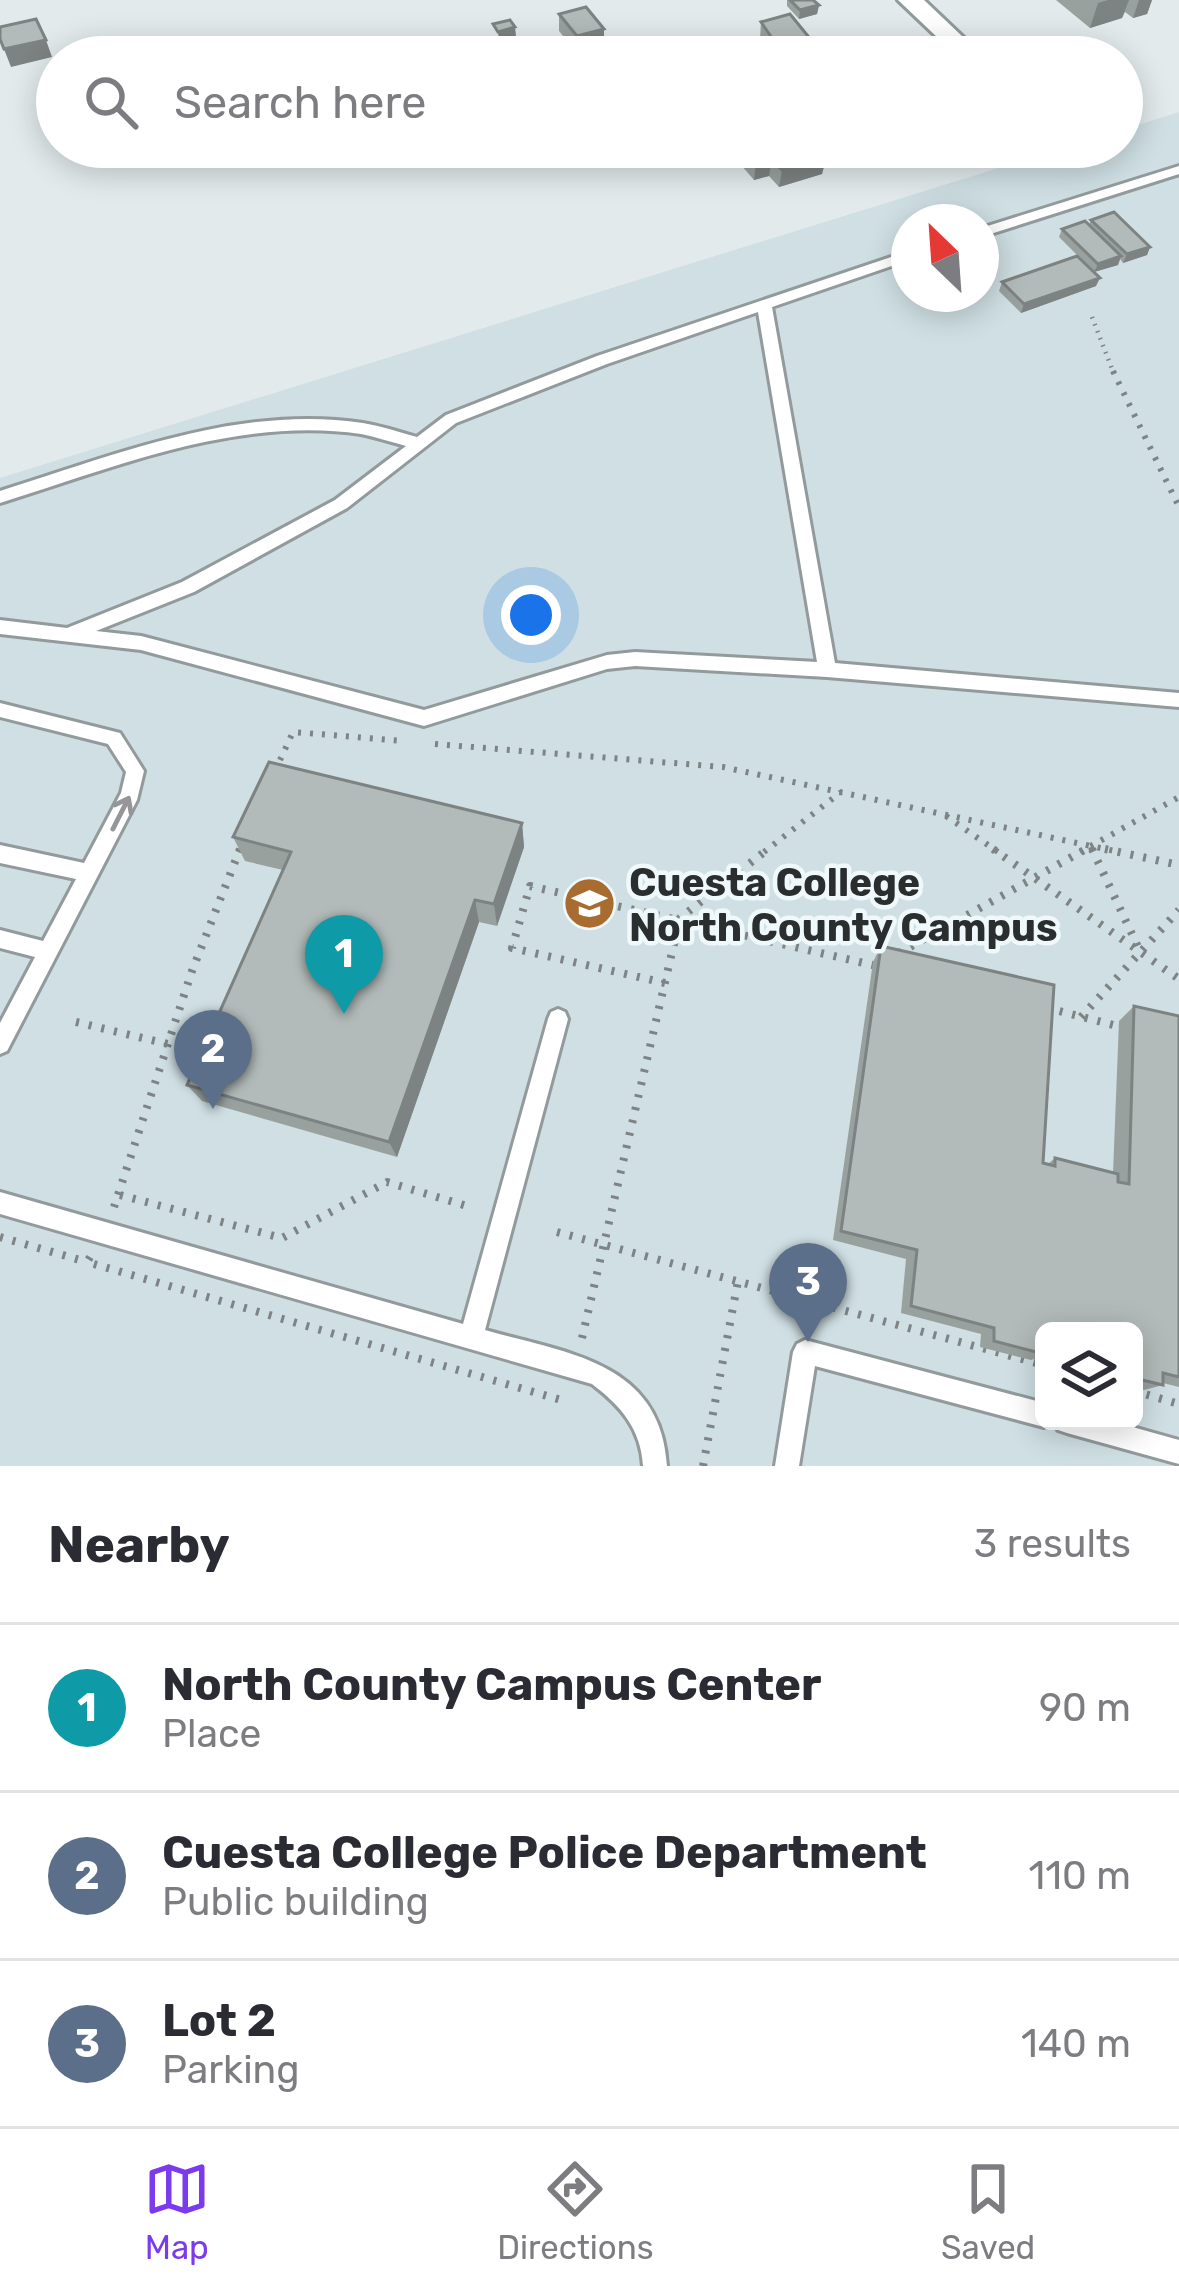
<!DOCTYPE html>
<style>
body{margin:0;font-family:Rubik,sans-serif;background:#f7f7f7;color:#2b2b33}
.controls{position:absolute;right:36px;bottom:36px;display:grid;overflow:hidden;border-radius:18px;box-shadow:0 6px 30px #0003}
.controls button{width:108px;height:108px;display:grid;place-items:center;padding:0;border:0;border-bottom:3px solid #e1e1e2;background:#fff;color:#2b2b33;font:60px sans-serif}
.compass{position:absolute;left:891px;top:204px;width:108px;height:108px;border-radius:50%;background:#fff;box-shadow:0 6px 30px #0003;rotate:335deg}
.you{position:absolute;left:531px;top:615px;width:42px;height:42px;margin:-30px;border:9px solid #fff;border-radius:50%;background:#1a73e8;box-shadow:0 0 0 18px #1a73e833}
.badge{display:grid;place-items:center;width:78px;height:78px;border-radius:50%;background:#7c3aed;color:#fff;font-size:39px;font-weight:700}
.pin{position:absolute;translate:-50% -99px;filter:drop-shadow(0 3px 6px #0008)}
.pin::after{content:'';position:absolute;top:63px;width:42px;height:36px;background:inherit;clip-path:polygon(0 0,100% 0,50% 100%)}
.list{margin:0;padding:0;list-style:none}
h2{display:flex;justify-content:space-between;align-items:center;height:156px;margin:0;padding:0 48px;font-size:51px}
h2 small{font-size:39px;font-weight:400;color:#7c7c81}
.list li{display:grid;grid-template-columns:78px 1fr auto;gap:36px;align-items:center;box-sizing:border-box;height:168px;padding:0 48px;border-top:3px solid #e1e1e2}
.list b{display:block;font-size:45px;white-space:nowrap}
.list p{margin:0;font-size:39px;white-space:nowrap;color:#7c7c81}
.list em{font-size:39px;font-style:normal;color:#7c7c81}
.icon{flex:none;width:66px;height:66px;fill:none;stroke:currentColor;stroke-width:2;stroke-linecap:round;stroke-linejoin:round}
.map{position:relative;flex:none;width:1179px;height:1466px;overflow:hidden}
.search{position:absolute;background:#fff;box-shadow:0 6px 30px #0003;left:36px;right:36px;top:36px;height:132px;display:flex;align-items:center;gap:30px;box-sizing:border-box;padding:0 42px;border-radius:66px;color:#7c7c81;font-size:45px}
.sheet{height:660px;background:#fff}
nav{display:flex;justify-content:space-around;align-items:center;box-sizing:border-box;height:168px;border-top:3px solid #e1e1e2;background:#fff;font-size:33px;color:#7c7c81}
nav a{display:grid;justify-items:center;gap:6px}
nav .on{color:#7c3aed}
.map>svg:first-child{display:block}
.built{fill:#cfdfe3;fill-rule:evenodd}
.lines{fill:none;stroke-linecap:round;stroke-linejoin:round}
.lane-casing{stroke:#929a9c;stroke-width:6}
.street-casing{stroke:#929a9c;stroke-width:6}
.path-far2{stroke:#7e8485;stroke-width:4.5;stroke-dasharray:1.5 6;stroke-linecap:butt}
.path-far1{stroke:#7e8485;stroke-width:6;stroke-dasharray:3 9;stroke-linecap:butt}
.path{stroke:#7e8485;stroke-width:8;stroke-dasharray:3 10;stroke-linecap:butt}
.lane{fill:#fff;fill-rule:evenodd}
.street{fill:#fff;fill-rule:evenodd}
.wall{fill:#99a19f}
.shaded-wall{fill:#7d8382}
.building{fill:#b2bbb9;stroke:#7d8382;stroke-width:3}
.oneway{stroke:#959697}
.labels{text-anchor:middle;stroke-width:9;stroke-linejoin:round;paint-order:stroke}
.poi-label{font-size:39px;font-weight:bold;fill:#2b2e2f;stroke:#eff8fa;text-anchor:start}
</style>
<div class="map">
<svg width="1179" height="1466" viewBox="0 0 1179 1466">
<rect width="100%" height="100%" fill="#e2eaec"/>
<path class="built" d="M1179 112V1466H0V478L1066 147H1122V130ZM909 222H981V294H909ZM1044 1331H1134V1421H1044Z"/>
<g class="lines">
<defs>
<g id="lane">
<polygon points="1179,166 1179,174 981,237 981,228"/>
<path d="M909 251V260L772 307 835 663 1179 693V707L827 677 635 666 607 669 424 726 141 650 0 634V620L67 628 182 582 335 500 406 446C391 442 376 437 361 434 238 416 115 467 0 503V491C115 455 240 404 363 423 381 426 399 432 417 437L446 415 597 356ZM758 312 817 662 635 652 607 655 424 710 141 636 96 631 194 592 347 508 456 423 607 364Z"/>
<polygon points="0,703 120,733 144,771 137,800 7,1051 0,1054 0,1023 35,957 0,948 0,930 43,941 76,879 0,863 0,845 84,863 121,793 126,772 108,744 0,717"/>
<path d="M558 1009 565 1012 568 1019 485 1330C566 1353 661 1361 667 1466H643C641 1429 621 1406 592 1384L0 1214V1192L463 1324 548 1019 551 1012Z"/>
<polygon points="805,1340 1044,1403 1044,1421 1054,1421 1044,1427 815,1366 799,1466 775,1466 793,1352 797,1344"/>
<polygon points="1055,1421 1111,1421 1179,1440 1179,1464 1067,1433 1058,1430"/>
</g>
<polygon id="street" points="898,0 924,0 984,57 958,57"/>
</defs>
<use href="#lane" class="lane-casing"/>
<use href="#street" class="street-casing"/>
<polyline class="path-far2" points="1092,317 1114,374"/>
<g class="path-far1">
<polyline points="1113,371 1179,507"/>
<polyline points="435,744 723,767 1119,852"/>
<polyline points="275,771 293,732 404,741"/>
<polyline points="946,816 998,852"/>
<polyline points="1091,847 1093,852"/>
<polyline points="238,852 242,844"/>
<polyline points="764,852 841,792"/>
<polyline points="1080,852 1179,797"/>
</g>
<g class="path">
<polyline points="993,849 1179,979"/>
<polyline points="1092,849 1139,949"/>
<polyline points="1105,849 1179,865"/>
<polyline points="899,953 1086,849"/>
<polyline points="665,983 512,948 530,886 877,966"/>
<polyline points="1047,1008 1121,1027"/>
<polyline points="1081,1017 1179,910"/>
<polyline points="76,1022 172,1045"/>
<polyline points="120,1195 282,1238 387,1182 467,1206"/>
<polyline points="114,1207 192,971 240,849"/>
<polyline points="557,1232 1044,1365"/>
<polyline points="0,1237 87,1262"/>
<polyline points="90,1257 87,1262 568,1402"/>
<polyline points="582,1338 680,918 768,849"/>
<polyline points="1134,1391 1179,1404"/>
<polyline points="703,1466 738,1281"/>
</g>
<use href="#lane" class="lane"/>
<use href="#street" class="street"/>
</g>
<g class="wall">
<polygon points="787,0 813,0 819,5 817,14 799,19 787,6"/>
<polygon points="1056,0 1152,0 1147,14 1133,18 1125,12 1122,18 1090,28"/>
<polygon points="559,14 604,29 604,46 577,53 559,31"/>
<polygon points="761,22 816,46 833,57 771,57 760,39"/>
<polygon points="735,147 829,147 822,174 779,187 769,176 754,180 734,157"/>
<polygon points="1091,220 1150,247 1147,255 1123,263 1120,259 1118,265 1094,272 1059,237 1062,229 1089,225"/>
<polygon points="1002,282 1096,286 1021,313 999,291"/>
<polygon points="522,823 524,847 497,926 479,922 397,1157 202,1101 187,1085 283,870 245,861 233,837"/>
<polygon points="881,946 1043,1163 1048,1164 1055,1158 1113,1173 1119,1021 1134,1006 1179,1016 1179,1387 1163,1383 1163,1385 1144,1390 1134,1387 1134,1331 1044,1331 1044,1355 1031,1360 980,1347 981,1334 901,1313 906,1259 833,1240 873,962"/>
</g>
<g class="shaded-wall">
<polygon points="1108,0 1129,0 1122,18 1090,28 1098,3"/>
<polygon points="1139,0 1152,0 1147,14 1133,18"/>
<polygon points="819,5 817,14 799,19 800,10"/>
<polygon points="515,27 516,36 499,40 498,32"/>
<polygon points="604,29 604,46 577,53 577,36"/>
<polygon points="46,40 52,57 11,67 4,49"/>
<polygon points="815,147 829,147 822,174 779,187 782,170"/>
<polygon points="772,159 769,176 754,180 756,163"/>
<polygon points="1150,247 1147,255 1123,263 1127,254"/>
<polygon points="1121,256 1118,265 1094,272 1098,264"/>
<polygon points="1100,278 1096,286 1021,313 1024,304"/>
<polygon points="522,823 524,847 497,926 494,904"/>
<polygon points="475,900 479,922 397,1157 389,1142"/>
</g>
<g class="building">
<polygon points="790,0 813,0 819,5 800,10"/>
<polygon points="586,7 604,29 577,36 559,14"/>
<polygon points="790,14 816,46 833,57 785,57 761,22"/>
<polygon points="36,19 46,40 4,49 0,39 0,27"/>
<polygon points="510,20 515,27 498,32 493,24"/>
<polygon points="742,147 816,147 825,157 782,170 772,159 756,163"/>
<polygon points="1114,212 1150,247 1127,254 1091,220"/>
<polygon points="1085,221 1121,256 1098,264 1062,229"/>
<polygon points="1077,256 1100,278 1024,304 1002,282"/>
<polygon points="269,762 522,823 494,904 475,900 389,1142 187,1085 291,852 233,837"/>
<polygon points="881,946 1054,985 1043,1163 1055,1166 1055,1158 1118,1174 1118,1182 1129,1184 1134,1006 1179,1016 1179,1377 1163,1373 1163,1385 1134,1378 1134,1331 1044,1331 1044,1354 994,1341 994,1328 911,1306 917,1250 841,1231"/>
</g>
<defs><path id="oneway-shaft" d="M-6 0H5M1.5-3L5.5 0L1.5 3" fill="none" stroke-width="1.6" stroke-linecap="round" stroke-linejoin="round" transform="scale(3)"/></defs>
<use class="oneway" href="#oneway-shaft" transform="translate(121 813) rotate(-63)"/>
<defs>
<symbol id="university-disc" viewBox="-11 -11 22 22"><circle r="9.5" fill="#a96c30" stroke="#eff8fa"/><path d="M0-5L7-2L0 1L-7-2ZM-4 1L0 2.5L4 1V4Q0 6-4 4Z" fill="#fff"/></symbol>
</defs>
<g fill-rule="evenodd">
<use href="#university-disc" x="560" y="874" width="59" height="59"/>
</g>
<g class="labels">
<g class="poi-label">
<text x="629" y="896">Cuesta College<tspan x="629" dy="45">North County Campus</tspan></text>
</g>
</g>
</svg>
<div class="controls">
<button><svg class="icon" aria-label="layers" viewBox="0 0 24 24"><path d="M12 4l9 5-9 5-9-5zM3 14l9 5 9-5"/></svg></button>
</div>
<svg class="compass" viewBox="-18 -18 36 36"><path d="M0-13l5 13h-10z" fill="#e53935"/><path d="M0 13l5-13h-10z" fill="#7c7c81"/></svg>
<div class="you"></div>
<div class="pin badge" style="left:344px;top:1014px;background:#0f9aa8">1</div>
<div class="pin badge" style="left:213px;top:1109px;background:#5c6f8a">2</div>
<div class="pin badge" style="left:808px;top:1342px;background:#5c6f8a">3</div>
<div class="search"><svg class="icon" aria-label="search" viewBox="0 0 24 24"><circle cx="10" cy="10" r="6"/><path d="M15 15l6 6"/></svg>Search here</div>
</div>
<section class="sheet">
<h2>Nearby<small>3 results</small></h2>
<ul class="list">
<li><span class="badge" style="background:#0f9aa8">1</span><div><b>North County Campus Center</b><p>Place</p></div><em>90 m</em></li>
<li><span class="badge" style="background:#5c6f8a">2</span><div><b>Cuesta College Police Department</b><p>Public building</p></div><em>110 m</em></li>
<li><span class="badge" style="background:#5c6f8a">3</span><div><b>Lot 2</b><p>Parking</p></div><em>140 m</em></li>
</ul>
</section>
<nav>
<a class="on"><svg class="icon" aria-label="map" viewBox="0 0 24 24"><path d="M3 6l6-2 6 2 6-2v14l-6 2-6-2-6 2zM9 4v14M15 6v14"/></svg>Map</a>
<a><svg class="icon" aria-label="directions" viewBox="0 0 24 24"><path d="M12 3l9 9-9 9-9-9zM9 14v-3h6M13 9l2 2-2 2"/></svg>Directions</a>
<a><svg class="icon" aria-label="saved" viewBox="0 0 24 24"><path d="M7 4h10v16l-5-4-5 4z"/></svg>Saved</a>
</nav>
